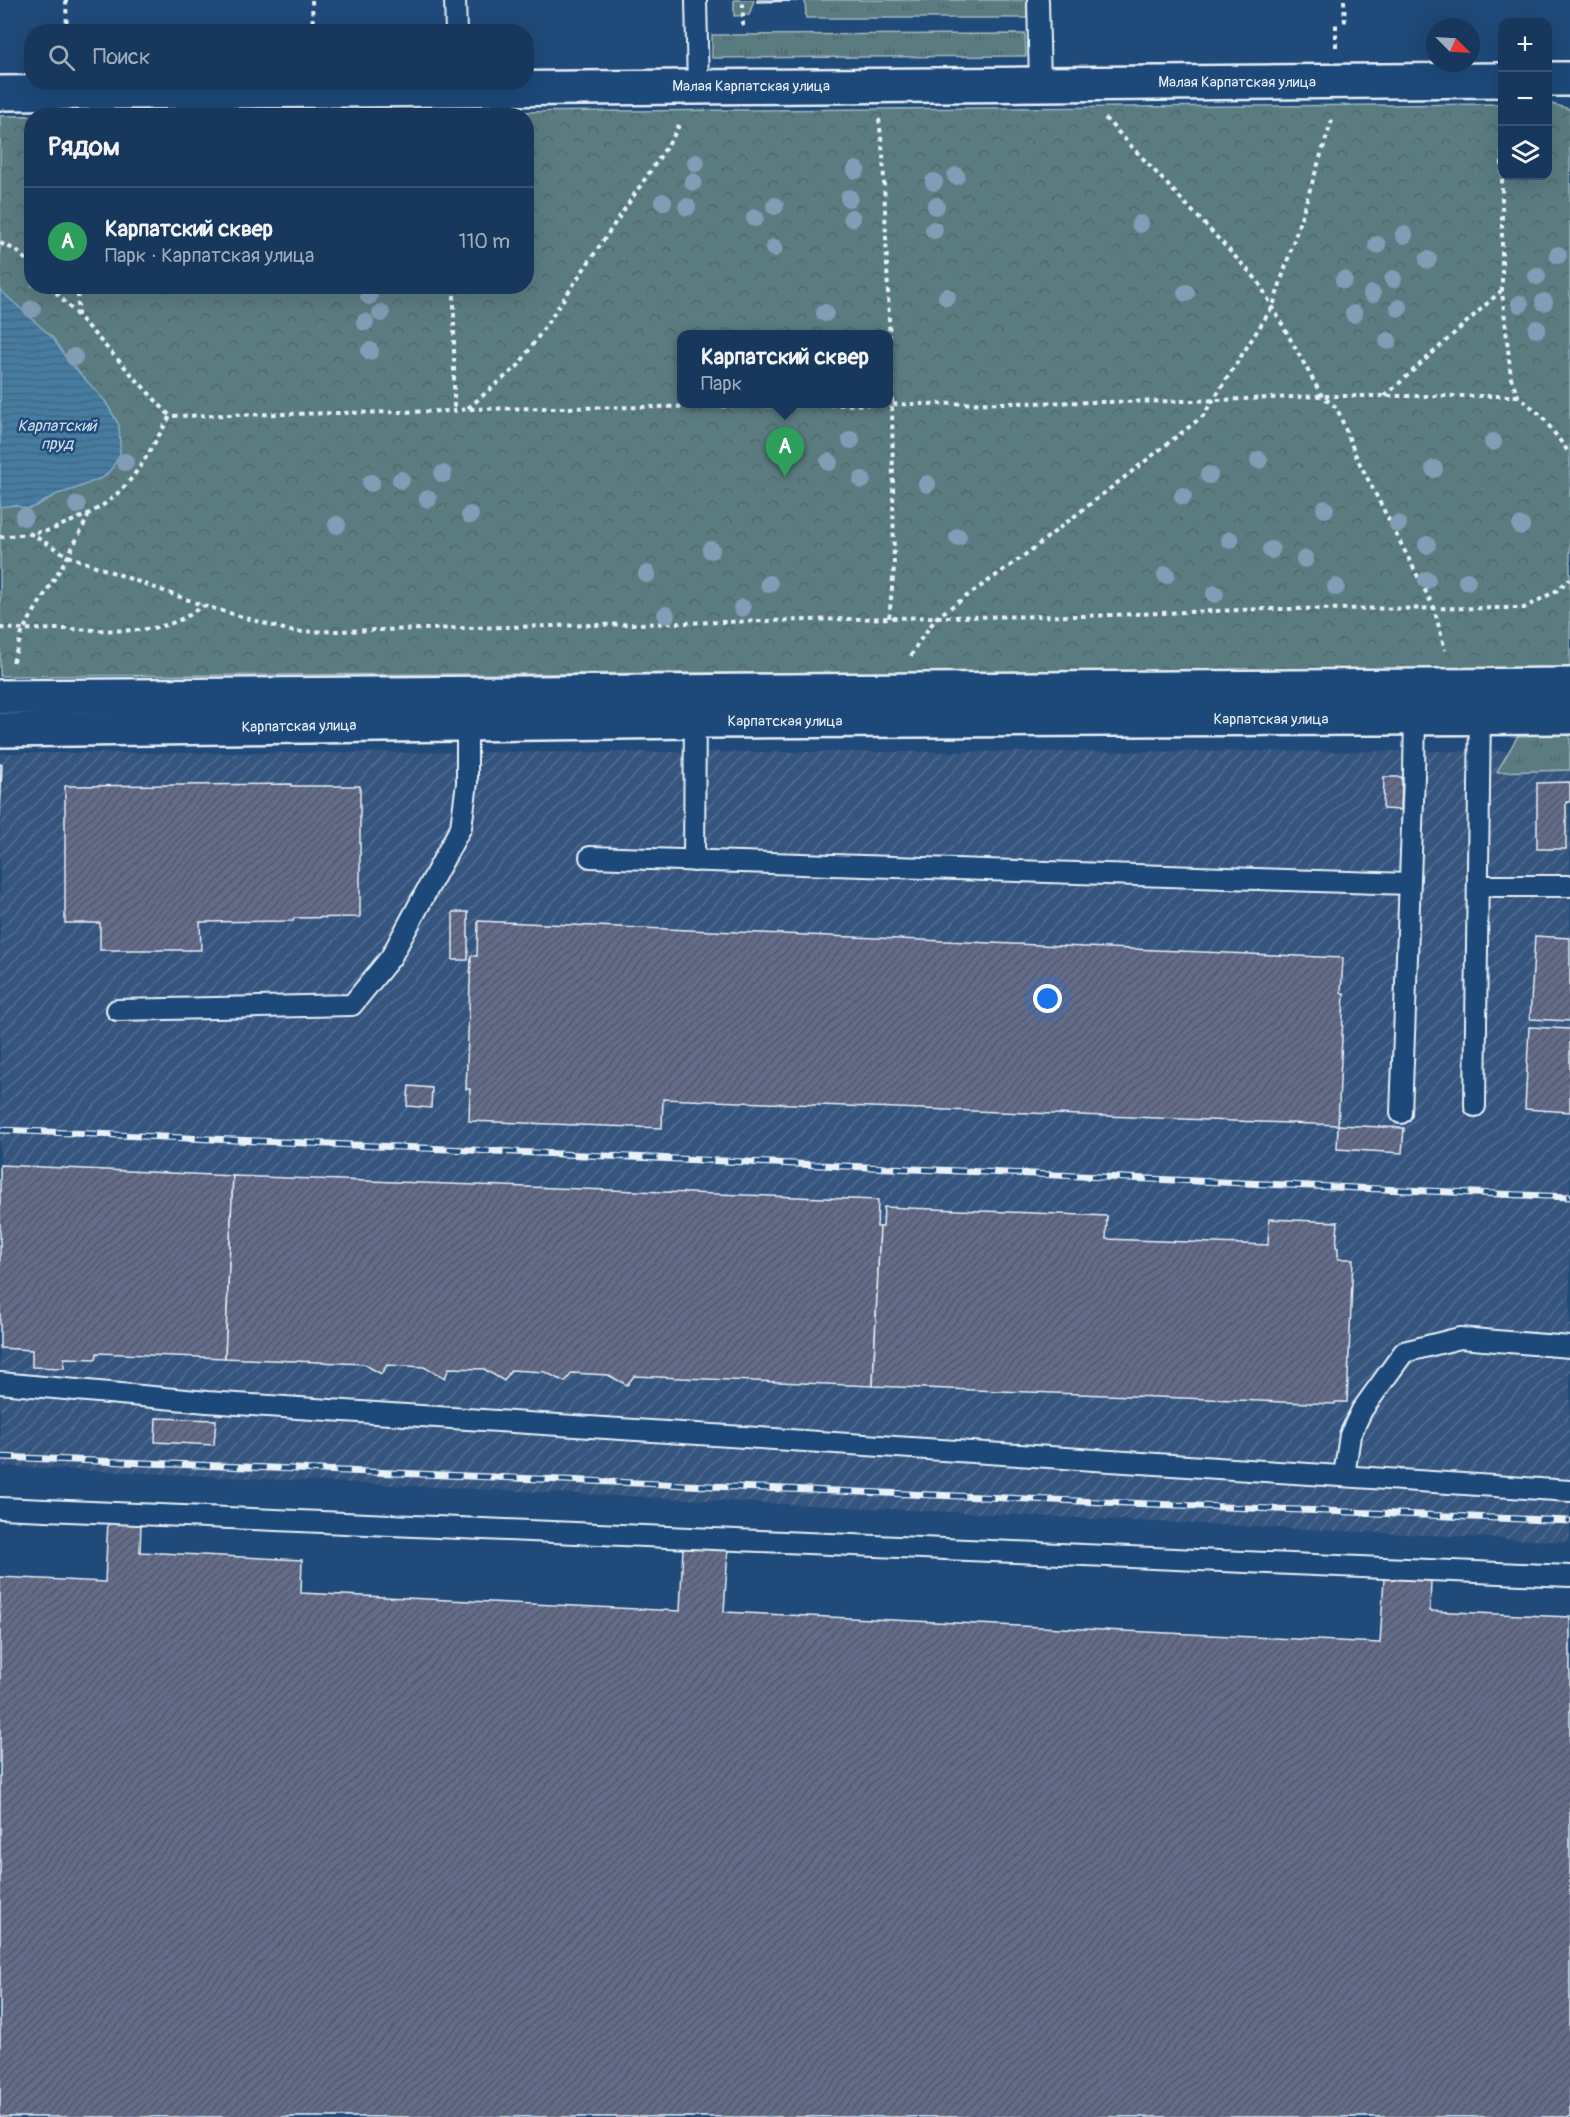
<!DOCTYPE html>
<html lang="ru">
<meta charset="utf-8">
<style>
body{margin:0;font-family:Pangolin,sans-serif;background:#244365;color:#f1f3f6}
.controls{position:absolute;right:18px;top:18px;display:grid;overflow:hidden;border-radius:12px;box-shadow:0 6px 24px #0002}
.controls button{width:54px;height:54px;display:grid;place-items:center;padding:0;border:0;border-bottom:2px solid #365272;background:#17385c;color:#f1f3f6;font:30px sans-serif}
.compass{position:absolute;left:1426px;top:18px;width:54px;height:54px;border-radius:50%;background:#17385c;box-shadow:0 6px 24px #0002;rotate:114deg}
.you{position:absolute;left:1048px;top:999px;width:21px;height:21px;margin:-15px;border:4px solid #fff;border-radius:50%;background:#1a73e8;box-shadow:0 0 0 9px #1a73e833}
.badge{display:grid;place-items:center;width:39px;height:39px;border-radius:50%;background:#ffd166;color:#fff;font-size:20px;font-weight:700}
.pin{position:absolute;translate:-50% -50px;filter:drop-shadow(0 2px 3px #0008)}
.pin::after{content:'';position:absolute;top:32px;width:21px;height:18px;background:inherit;clip-path:polygon(0 0,100% 0,50% 100%)}
.popup{position:absolute;left:677px;top:330px;width:216px;height:78px;box-sizing:border-box;display:grid;place-content:center;border-radius:12px;background:#17385c;filter:drop-shadow(0 2px 4px #0005);font-size:20px;white-space:nowrap;color:#9eacbb}
.popup b{font-size:22px;color:#f1f3f6}
.popup::after{content:'';position:absolute;left:50%;top:100%;margin-left:-12px;border:12px solid transparent;border-top-color:#17385c}
.list{margin:0;padding:0;list-style:none}
h2{display:flex;justify-content:space-between;align-items:center;height:78px;margin:0;padding:0 24px;font-size:26px}
h2 small{font-size:20px;font-weight:400;color:#9eacbb}
.list li{display:grid;grid-template-columns:39px 1fr auto;gap:18px;align-items:center;box-sizing:border-box;height:108px;padding:0 24px;border-top:2px solid #365272}
.list b{display:block;font-size:22px;white-space:nowrap}
.list p{margin:0;font-size:20px;white-space:nowrap;color:#9eacbb}
.list em{font-size:20px;font-style:normal;color:#9eacbb}
.icon{flex:none;width:33px;height:33px;fill:none;stroke:currentColor;stroke-width:2;stroke-linecap:round;stroke-linejoin:round}
.map{position:relative;flex:none;width:1570px;height:2117px;overflow:hidden}
.search{position:absolute;background:#17385c;box-shadow:0 6px 24px #0002;left:24px;top:24px;width:510px;height:66px;display:flex;align-items:center;gap:15px;box-sizing:border-box;padding:0 21px;border-radius:24px;color:#9eacbb;font-size:22px}
.panel{position:absolute;background:#17385c;box-shadow:0 6px 24px #0002;left:24px;top:108px;width:510px;height:186px;border-radius:24px}
.map>svg:first-child{display:block}
.industrial{fill:url(#industrial-furrows)}
.grass{fill:url(#grass-tufts);stroke:#a1b6bc;stroke-width:1.5}
.park{fill:url(#park-crowns);stroke:#a1b6bc;stroke-width:1.5;fill-rule:evenodd}
.water{fill:url(#water-rules);stroke:#86abc4;stroke-width:1.5}
.building{fill:url(#building-hatch);stroke:#e8f1f8;stroke-width:1.5}
.lines{fill:none;stroke-linecap:round;stroke-linejoin:round}
.lane-casing{stroke:#e8f1f8;stroke-width:24}
.street-casing{stroke:#e8f1f8;stroke-width:38}
.path{stroke:#e8f1f8;stroke-width:4;stroke-dasharray:4.5 4.5;stroke-linecap:butt}
.lane{stroke:#1f4a7a;stroke-width:20}
.street{stroke:#1f4a7a;stroke-width:33}
.rail-casing{stroke:#e8f1f8;stroke-width:7}
.rail{stroke:#1f4a7a;stroke-width:4.5;stroke-dasharray:14;stroke-linecap:butt}
.tree{fill:#829cb5}
.labels{text-anchor:middle;stroke-width:5;stroke-linejoin:round;paint-order:stroke}
.street-label{font-size:15px;fill:#e8f1f8;stroke:#1f4a7a}
.water-label{font-size:16px;font-style:italic;fill:#d0dfeb;stroke:#1f4a7a}
</style>
<div class="map">
<svg width="1570" height="2117" viewBox="0 0 1570 2117">
<defs>
<pattern id="industrial-furrows" width="10" height="10" patternUnits="userSpaceOnUse" patternTransform="scale(1.5)"><rect width="10" height="10" fill="#34547f"/><path d="M-1 1l2-2M0 10L10 0M9 11l2-2" fill="none" stroke="#516d92"/></pattern>
<pattern id="grass-tufts" width="24" height="20" patternUnits="userSpaceOnUse" patternTransform="scale(1.5)"><rect width="24" height="20" fill="#5a7c81"/><path d="M3 7l-1-3M5 7V3M7 7l1-3M15 17l-1-3M17 17v-4M19 17l1-3" fill="none" stroke="#516568"/></pattern>
<pattern id="park-crowns" width="20" height="18" patternUnits="userSpaceOnUse" patternTransform="scale(1.5)"><rect width="20" height="18" fill="#5a7c81"/><path d="M2 6a3 3 0 1 1 6 0M12 15a3 3 0 1 1 6 0" fill="none" stroke="#516568"/></pattern>
<pattern id="water-rules" width="6" height="5" patternUnits="userSpaceOnUse" patternTransform="scale(1.5)"><rect width="6" height="5" fill="#457ca2"/><path d="M0 2.5h6" fill="none" stroke="#45657a"/></pattern>
<pattern id="building-hatch" width="6" height="6" patternUnits="userSpaceOnUse" patternTransform="scale(1.5)"><rect width="6" height="6" fill="#646c8a"/><path d="M-1 1l2-2M0 6l6-6M5 7l2-2" fill="none" stroke="#545867"/></pattern>
</defs>
<rect width="100%" height="100%" fill="#1f4a7a"/>
<filter id="ink" filterUnits="userSpaceOnUse"><feTurbulence type="fractalNoise" baseFrequency=".0167" numOctaves="2"/><feDisplacementMap in="SourceGraphic" scale="12" xChannelSelector="R" yChannelSelector="G"/><feConvolveMatrix kernelMatrix="1 2 1 2 8 2 1 2 1" color-interpolation-filters="sRGB"/></filter>
<g filter="url(#ink)">
<polygon class="industrial" points="1570,751 1570,1542 0,1466 0,753"/>
<g class="grass">
<polygon points="734,0 754,0 749,15 734,16"/>
<polygon points="805,0 1027,0 1027,18 806,18"/>
<polygon points="1025,34 1026,56 712,58 712,35"/>
<polygon points="1520,732 1570,732 1570,770 1497,772"/>
</g>
<path class="park" d="M1548 103 1570 109V668L1451 670 0 676V116L1502 104V176H1548ZM32 116H526V286H32ZM682 334H888V404H682Z"/>
<polygon class="water" points="0,290 53,338 66,358 105,401 119,425 120,443 120,454 112,468 104,477 72,490 57,494 34,507 26,509 15,505 0,507"/>
<g class="building">
<polygon points="757,0 798,0 798,1 757,2"/>
<polygon points="0,764 2,765 0,817"/>
<polygon points="1384,777 1402,777 1401,810 1383,809"/>
<polygon points="1570,782 1570,802 1566,802 1566,849 1537,849 1537,783"/>
<polygon points="291,784 291,786 360,786 360,917 294,918 293,921 200,922 201,950 100,950 100,923 65,923 65,786"/>
<rect x="453" y="912" width="15" height="48"/>
<polygon points="478,921 1343,958 1341,993 1344,993 1338,1125 663,1099 662,1128 469,1121 470,1089 466,1089 471,956 477,956"/>
<polygon points="1535,936 1570,938 1570,1021 1530,1019"/>
<polygon points="1529,1027 1570,1029 1570,1112 1525,1109"/>
<polygon points="409,1086 432,1088 431,1108 407,1106"/>
<polygon points="1338,1125 1404,1128 1402,1153 1337,1149"/>
<polygon points="0,1165 233,1176 225,1358 97,1353 96,1359 64,1358 64,1368 32,1367 32,1350 0,1348"/>
<polygon points="233,1176 878,1200 877,1227 880,1227 873,1386 634,1376 627,1385 608,1375 572,1373 565,1382 545,1372 511,1370 504,1381 484,1369 449,1368 445,1378 424,1367 387,1365 381,1374 364,1364 225,1358"/>
<polygon points="884,1207 1107,1216 1106,1239 1268,1245 1269,1219 1338,1222 1336,1247 1338,1248 1338,1259 1353,1259 1347,1402 1335,1402 1335,1404 873,1386 880,1227 883,1227"/>
<polygon points="156,1418 216,1420 214,1445 155,1442"/>
<polygon points="108,1520 141,1522 140,1552 302,1560 301,1593 680,1611 683,1548 728,1550 724,1612 1380,1643 1384,1578 1431,1580 1430,1611 1570,1617 1570,2117 0,2117 0,1577 105,1582"/>
</g>
<g class="lines">
<defs>
<g id="lane">
<polyline points="455,0 456,32"/>
<polyline points="696,0 698,87"/>
<polyline points="1038,0 1040,84"/>
<polyline points="590,857 1409,884"/>
<polyline points="694,861 695,711"/>
<polyline points="1478,886 1570,886"/>
<polyline points="117,1010 352,1005 391,957 461,827 467,783 467,713"/>
<polyline points="1475,1106 1480,709"/>
<polyline points="1401,1113 1414,775 1415,708"/>
<polyline points="0,1383 207,1402 1570,1491"/>
<polyline points="1344,1476 1350,1435 1362,1410 1404,1352 1460,1338 1570,1347"/>
<polyline points="0,1508 1570,1576"/>
</g>
<g id="street">
<polyline points="1548,79 1570,79"/>
<polyline points="0,93 1502,80"/>
<polyline points="0,697 1570,685"/>
<polyline points="0,730 695,721 1570,717"/>
</g>
</defs>
<use href="#lane" class="lane-casing"/>
<use href="#street" class="street-casing"/>
<g class="path">
<polyline points="66,0 67,32"/>
<polyline points="312,0 313,32"/>
<polyline points="1344,0 1345,24"/>
<polyline points="743,26 743,0"/>
<polyline points="1336,47 1336,24"/>
<polyline points="1502,116 1502,291 1511,378 1518,396 1541,415 1570,454"/>
<polyline points="1105,118 1258,281 1322,396 1337,408 1356,456 1434,608 1445,650"/>
<polyline points="879,119 883,154 892,404 894,567 889,619"/>
<polyline points="0,243 16,250 32,266"/>
<polyline points="50,286 170,416 454,411 467,409 1192,401 1322,396 1518,396"/>
<polyline points="454,286 454,411"/>
<polyline points="78,316 78,286"/>
<polyline points="1385,396 1501,291"/>
<polyline points="468,408 519,365 672,139 680,123"/>
<polyline points="29,533 68,556 202,605 294,632 937,617 1084,616 1265,609 1524,608 1556,591 1570,579"/>
<path d="M0 537C15 535 31 534 46 531 55 529 63 524 72 521 127 500 142 464 170 416"/>
<path d="M0 628C23 630 46 629 69 629 115 630 166 638 202 605"/>
<polyline points="911,656 918,643 937,617 1021,558 1203,416 1273,306 1333,117"/>
<polyline points="13,662 23,630 68,556 89,515"/>
</g>
<use href="#lane" class="lane"/>
<use href="#street" class="street"/>
<defs>
<g id="rail">
<polyline points="0,1130 1570,1197"/>
<polyline points="0,1457 1570,1521"/>
</g>
</defs>
<use href="#rail" class="rail-casing"/>
<use href="#rail" class="rail"/>
</g>
<g class="tree">
<circle cx="696" cy="163" r="9"/>
<circle cx="856" cy="170" r="9"/>
<circle cx="956" cy="176" r="9"/>
<circle cx="693" cy="182" r="9"/>
<circle cx="934" cy="182" r="9"/>
<circle cx="849" cy="198" r="9"/>
<circle cx="663" cy="202" r="9"/>
<circle cx="775" cy="206" r="9"/>
<circle cx="936" cy="206" r="9"/>
<circle cx="687" cy="207" r="9"/>
<circle cx="755" cy="218" r="9"/>
<circle cx="852" cy="218" r="9"/>
<circle cx="1140" cy="224" r="9"/>
<circle cx="934" cy="230" r="9"/>
<circle cx="1404" cy="235" r="9"/>
<circle cx="1377" cy="245" r="9"/>
<circle cx="774" cy="248" r="9"/>
<circle cx="1558" cy="255" r="9"/>
<circle cx="1428" cy="260" r="9"/>
<circle cx="1537" cy="276" r="9"/>
<circle cx="1393" cy="279" r="9"/>
<circle cx="1344" cy="280" r="9"/>
<circle cx="1186" cy="293" r="9"/>
<circle cx="1372" cy="294" r="9"/>
<circle cx="369" cy="296" r="9"/>
<circle cx="947" cy="297" r="9"/>
<circle cx="1544" cy="302" r="9"/>
<circle cx="1520" cy="304" r="9"/>
<circle cx="1399" cy="308" r="9"/>
<circle cx="32" cy="309" r="9"/>
<circle cx="381" cy="313" r="9"/>
<circle cx="825" cy="313" r="9"/>
<circle cx="1354" cy="314" r="9"/>
<circle cx="365" cy="322" r="9"/>
<circle cx="1537" cy="329" r="9"/>
<circle cx="1388" cy="341" r="9"/>
<circle cx="370" cy="351" r="9"/>
<circle cx="74" cy="357" r="9"/>
<circle cx="851" cy="440" r="9"/>
<circle cx="1493" cy="442" r="9"/>
<circle cx="1259" cy="460" r="9"/>
<circle cx="125" cy="462" r="9"/>
<circle cx="829" cy="462" r="9"/>
<circle cx="1434" cy="469" r="9"/>
<circle cx="443" cy="474" r="9"/>
<circle cx="1209" cy="475" r="9"/>
<circle cx="401" cy="480" r="9"/>
<circle cx="862" cy="480" r="9"/>
<circle cx="371" cy="483" r="9"/>
<circle cx="927" cy="484" r="9"/>
<circle cx="1183" cy="496" r="9"/>
<circle cx="428" cy="499" r="9"/>
<circle cx="77" cy="505" r="9"/>
<circle cx="1325" cy="509" r="9"/>
<circle cx="470" cy="515" r="9"/>
<circle cx="24" cy="517" r="9"/>
<circle cx="1398" cy="524" r="9"/>
<circle cx="337" cy="525" r="9"/>
<circle cx="1521" cy="526" r="9"/>
<circle cx="958" cy="537" r="9"/>
<circle cx="1230" cy="540" r="9"/>
<circle cx="1427" cy="545" r="9"/>
<circle cx="711" cy="550" r="9"/>
<circle cx="1271" cy="550" r="9"/>
<circle cx="1305" cy="559" r="9"/>
<circle cx="647" cy="574" r="9"/>
<circle cx="1166" cy="575" r="9"/>
<circle cx="1427" cy="580" r="9"/>
<circle cx="1467" cy="581" r="9"/>
<circle cx="769" cy="584" r="9"/>
<circle cx="1336" cy="587" r="9"/>
<circle cx="1215" cy="594" r="9"/>
<circle cx="742" cy="608" r="9"/>
<circle cx="666" cy="615" r="9"/>
</g>
</g>
<g class="labels">
<g class="street-label">
<text x="1237" y="87">Малая Карпатская улица</text>
<text x="751" y="91">Малая Карпатская улица</text>
<text x="1271" y="724">Карпатская улица</text>
<text x="785" y="726">Карпатская улица</text>
<text transform="translate(299 726) rotate(-1)" y="5">Карпатская улица</text>
</g>
<g class="water-label">
<text x="57" y="431">Карпатский<tspan x="57" dy="18">пруд</tspan></text>
</g>
</g>
</svg>
<div class="controls">
<button>+</button>
<button>−</button>
<button><svg class="icon" aria-label="layers" viewBox="0 0 24 24"><path d="M12 4l9 5-9 5-9-5zM3 14l9 5 9-5"/></svg></button>
</div>
<svg class="compass" viewBox="-18 -18 36 36"><path d="M0-13l5 13h-10z" fill="#e53935"/><path d="M0 13l5-13h-10z" fill="#9eacbb"/></svg>
<div class="you"></div>
<div class="pin badge" style="left:785px;top:477px;background:#2e9e5b">A</div>
<div class="popup"><b>Карпатский сквер</b>Парк</div>
<div class="search"><svg class="icon" aria-label="search" viewBox="0 0 24 24"><circle cx="10" cy="10" r="6"/><path d="M15 15l6 6"/></svg>Поиск</div>
<section class="panel">
<h2>Рядом<small></small></h2>
<ul class="list">
<li><span class="badge" style="background:#2e9e5b">A</span><div><b>Карпатский сквер</b><p>Парк · Карпатская улица</p></div><em>110 m</em></li>
</ul>
</section>
</div>
